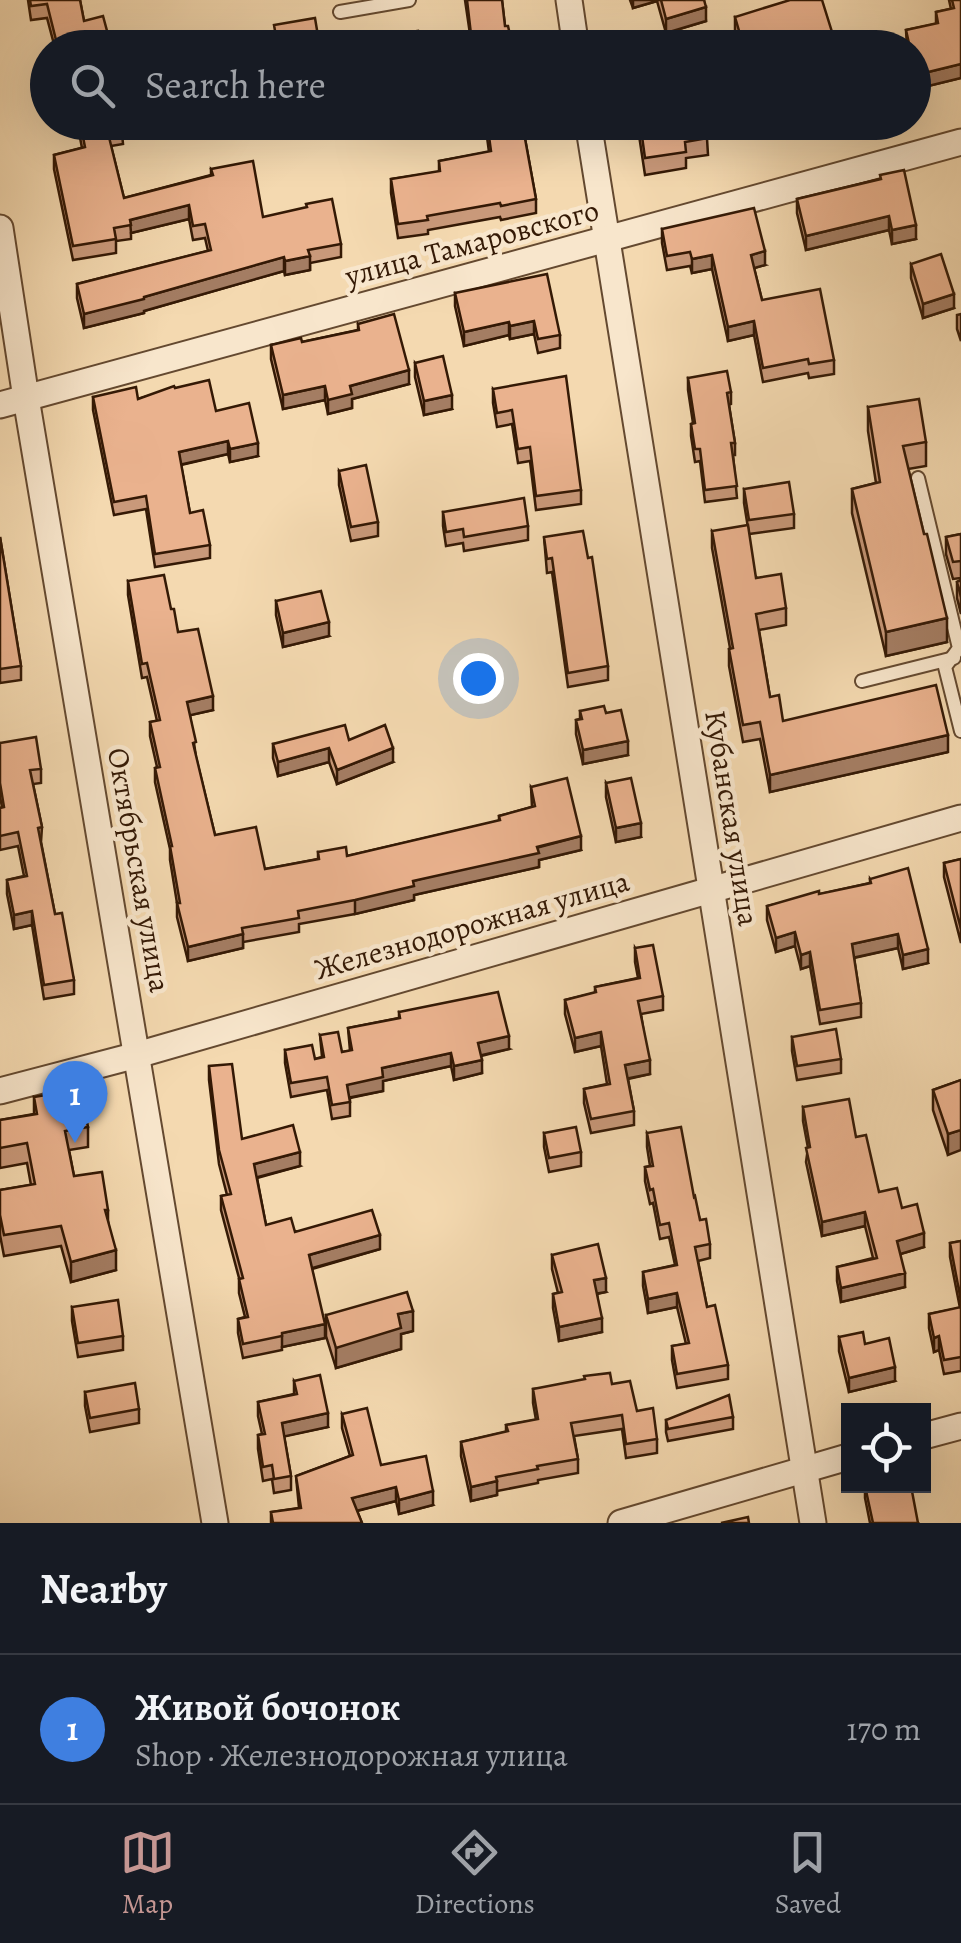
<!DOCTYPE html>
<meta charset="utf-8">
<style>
body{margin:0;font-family:Alegreya,serif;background:#20242c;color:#f1f3f6}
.controls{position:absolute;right:30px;bottom:30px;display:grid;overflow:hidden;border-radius:0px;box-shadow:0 10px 40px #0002}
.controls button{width:90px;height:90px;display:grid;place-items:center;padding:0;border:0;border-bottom:2px solid #363941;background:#171b24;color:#f1f3f6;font:50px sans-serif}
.you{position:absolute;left:478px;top:678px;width:35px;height:35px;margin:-25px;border:8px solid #fff;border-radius:50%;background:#1a73e8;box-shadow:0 0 0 15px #1a73e833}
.badge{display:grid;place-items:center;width:65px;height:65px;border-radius:50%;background:#c59692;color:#fff;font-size:32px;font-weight:700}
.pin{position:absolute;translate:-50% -82px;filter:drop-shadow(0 2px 5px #0008)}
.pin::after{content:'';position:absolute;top:52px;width:35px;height:30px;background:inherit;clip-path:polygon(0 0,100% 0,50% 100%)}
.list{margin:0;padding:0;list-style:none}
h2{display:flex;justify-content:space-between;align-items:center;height:130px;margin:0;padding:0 40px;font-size:42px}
h2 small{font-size:32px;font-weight:400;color:#9ea1a6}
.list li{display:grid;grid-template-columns:65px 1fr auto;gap:30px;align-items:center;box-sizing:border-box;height:150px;padding:0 40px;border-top:2px solid #363941}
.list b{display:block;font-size:38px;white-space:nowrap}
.list p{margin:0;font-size:32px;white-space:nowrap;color:#9ea1a6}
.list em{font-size:32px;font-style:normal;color:#9ea1a6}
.icon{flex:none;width:55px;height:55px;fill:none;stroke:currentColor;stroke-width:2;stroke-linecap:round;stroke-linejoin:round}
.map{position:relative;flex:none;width:961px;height:1523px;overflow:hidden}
.search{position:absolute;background:#171b24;box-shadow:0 10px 40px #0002;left:30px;right:30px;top:30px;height:110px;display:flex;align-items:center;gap:25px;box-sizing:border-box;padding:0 35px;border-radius:55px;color:#9ea1a6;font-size:38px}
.sheet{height:280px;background:#171b24}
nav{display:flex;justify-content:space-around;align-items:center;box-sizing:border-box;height:140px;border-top:2px solid #363941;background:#171b24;font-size:28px;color:#9ea1a6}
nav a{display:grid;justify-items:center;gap:5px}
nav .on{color:#c59692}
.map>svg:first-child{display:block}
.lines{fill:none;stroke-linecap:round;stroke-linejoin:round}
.service-casing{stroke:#644930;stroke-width:16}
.minor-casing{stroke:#644930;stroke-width:29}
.service{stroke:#f8e6cc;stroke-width:12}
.minor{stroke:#f8e6cc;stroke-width:25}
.wall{fill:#c9997a;stroke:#341905;stroke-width:2.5}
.shaded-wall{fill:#a47d63;stroke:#341905;stroke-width:2.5}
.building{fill:#eab28e;stroke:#341905;stroke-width:2.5}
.labels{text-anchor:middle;stroke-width:9;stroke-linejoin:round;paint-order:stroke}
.street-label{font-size:30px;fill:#341905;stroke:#f8e6cc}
</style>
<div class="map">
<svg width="961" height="1523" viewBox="0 0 961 1523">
<rect width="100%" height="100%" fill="#f4d9b0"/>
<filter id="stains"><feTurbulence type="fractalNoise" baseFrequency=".002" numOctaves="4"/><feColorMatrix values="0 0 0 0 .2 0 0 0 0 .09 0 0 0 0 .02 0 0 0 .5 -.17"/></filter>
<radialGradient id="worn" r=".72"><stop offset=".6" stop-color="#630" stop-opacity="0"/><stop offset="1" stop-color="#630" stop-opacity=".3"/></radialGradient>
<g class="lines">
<defs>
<g id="service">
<polyline points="340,12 409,0"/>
<polyline points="918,478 959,648 945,667 961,731"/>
<polyline points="862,681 954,658"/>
</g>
<g id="minor">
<polyline points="569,0 576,48"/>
<polyline points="588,122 813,1523"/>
<polyline points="0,228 26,398 215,1523"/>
<polyline points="0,405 961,142"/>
<polyline points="0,1091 137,1055 961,818"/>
<polyline points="924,1436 961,1426"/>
<polyline points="621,1523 848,1457"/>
</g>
</defs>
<use href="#service" class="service-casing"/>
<use href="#minor" class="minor-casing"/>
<use href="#service" class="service"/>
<use href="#minor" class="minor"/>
</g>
<g class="wall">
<polygon points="28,0 80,0 84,21 110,48 55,48 47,18 31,20"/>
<polygon points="465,0 502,0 505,26 513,48 464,48 464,36 470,34"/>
<polygon points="630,0 704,0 706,21 666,33 657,1 633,8"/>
<polygon points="949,0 961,0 961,78 916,89 914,78 914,48 907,48 906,30 936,24 936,12 951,9"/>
<polygon points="735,17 837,48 740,48 735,31"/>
<polygon points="48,61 48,100 42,76 42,62"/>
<polygon points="77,122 121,122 123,144 111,146 124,198 211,175 211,169 263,217 341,244 341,257 310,263 310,270 285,275 284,271 144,311 144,313 84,328 77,298 77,284 208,251 205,238 193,240 189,219 131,233 131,239 116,241 116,253 73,260 54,169 54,155 82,148"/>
<polygon points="485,122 522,122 536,199 536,213 501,220 500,217 428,230 428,234 398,238 391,193 391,179 439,172 439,161 489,152"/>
<polygon points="637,122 706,122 708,155 686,158 686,168 645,175"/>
<polygon points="880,179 916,239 892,244 889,230 806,250 797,213 797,199"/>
<polygon points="662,229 765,265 754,268 762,300 834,360 834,374 809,378 808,373 763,382 754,335 728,341 712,269 692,273 690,266 667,270 662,243"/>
<polygon points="911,264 954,308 923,318 911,278"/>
<polygon points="455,293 560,335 560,348 538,353 534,334 510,339 509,335 464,346 455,306"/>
<polygon points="961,314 961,341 957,329 957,315"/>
<polygon points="358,324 409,384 352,399 352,408 328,414 325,400 283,409 271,359 271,345 302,342 358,330"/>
<polygon points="415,363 452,409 424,415 415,377"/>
<polygon points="688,378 731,392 731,404 729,405 735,443 735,455 733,455 737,498 705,502 700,461 695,462 691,436 691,424 693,423 688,390"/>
<polygon points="175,388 216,411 258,456 230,462 228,454 181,465 190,513 210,545 210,558 155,567 146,509 114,515 93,410 93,397 138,399"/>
<polygon points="493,389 581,490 581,504 536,510 530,461 518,463 512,424 497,427 493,403"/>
<polygon points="868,407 926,442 926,466 908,469 947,642 886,656 852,513 852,489 876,483 868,431"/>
<polygon points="339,471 378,522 378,536 351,541 339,485"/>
<polygon points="744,489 794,514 794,528 749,534 744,503"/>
<polygon points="443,512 528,526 528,540 464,551 463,543 446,546 443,526"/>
<polygon points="712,531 786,608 786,625 759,630 770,697 783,721 948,752 770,792 760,739 743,742 729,666 729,649 730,648 712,548"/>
<polygon points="961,534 961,578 953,579 946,554 946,537"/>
<polygon points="0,537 21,666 21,680 0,683"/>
<polygon points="544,537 608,666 608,680 568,687 552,572 547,573"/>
<polygon points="961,580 961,614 957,598 957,582"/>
<polygon points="128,581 171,609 178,632 213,710 190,715 196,757 215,835 265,869 318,859 318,852 347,856 499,821 499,816 532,807 531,787 581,850 539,860 539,867 414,895 414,900 355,914 299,924 299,932 243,942 243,948 188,961 177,917 177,903 170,860 170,849 155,782 155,768 157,767 150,736 150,722 157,721 147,677 142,678 128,595"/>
<polygon points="276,601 329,636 283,647 276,615"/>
<polygon points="580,711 606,713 628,755 583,764 576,734 576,720 580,719"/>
<polygon points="349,740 393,762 337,784 329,762 278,776 273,758 273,744"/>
<polygon points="0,743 41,769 41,783 33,784 42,827 41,842 55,914 74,980 74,994 44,999 32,925 14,929 7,894 7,880 24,876 18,846 0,850 0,808 2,807 0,797"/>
<polygon points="606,783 641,837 616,842 606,797"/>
<polygon points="961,859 961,943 944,877 944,863"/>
<polygon points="870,879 928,963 903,969 898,948 854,958 861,1003 861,1017 820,1024 810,966 801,969 795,946 776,952 767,920 767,906 870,883"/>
<polygon points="635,948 663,996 663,1010 641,1014 650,1074 628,1079 634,1111 634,1125 591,1133 584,1103 584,1089 607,1084 601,1046 575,1052 565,1014 565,1000 595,993 595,987 638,978 635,962"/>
<polygon points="399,1012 509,1049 481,1056 482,1073 454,1080 451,1066 383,1081 383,1091 350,1098 350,1116 332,1119 327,1090 291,1097 285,1063 285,1050 315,1059 322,1057 320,1035 342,1052 350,1051 348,1028 399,1018"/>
<polygon points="792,1037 841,1059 841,1073 797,1080 792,1051"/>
<polygon points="209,1066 242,1139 300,1166 257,1178 266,1225 380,1249 312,1269 325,1338 282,1347 282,1350 243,1358 238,1333 238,1319 245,1317 239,1293 239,1278 221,1210 221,1196 227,1195 219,1164 209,1080"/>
<polygon points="961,1080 948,1155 933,1110 933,1090"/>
<polygon points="34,1097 88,1127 88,1147 69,1150 74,1176 108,1210 108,1221 116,1270 71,1282 61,1246 4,1256 0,1235 0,1190 31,1185 27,1163 0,1168 0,1120 34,1114"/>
<polygon points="803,1107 856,1137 879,1192 902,1208 924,1247 900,1254 905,1287 841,1302 837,1281 837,1267 873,1258 865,1226 822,1236 806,1162 808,1148 803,1121"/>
<polygon points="544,1133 581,1152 581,1166 549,1172 544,1147"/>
<polygon points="647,1133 694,1197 700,1220 710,1244 710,1258 698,1261 707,1307 728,1365 728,1379 677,1388 672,1360 672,1346 686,1344 677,1307 648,1313 643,1286 643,1272 675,1265 669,1237 660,1239 653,1203 650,1204 645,1181 645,1167 650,1166 647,1147"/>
<polygon points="961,1241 961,1371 944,1374 939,1350 934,1352 929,1328 929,1314 960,1308 950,1257 950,1243"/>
<polygon points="552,1255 606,1292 597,1294 602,1332 559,1341 553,1308 553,1294 558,1293 552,1269"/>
<polygon points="72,1307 123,1336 123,1350 78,1357 72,1321"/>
<polygon points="326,1315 413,1331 401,1334 401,1349 336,1368 326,1336"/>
<polygon points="839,1337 895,1381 849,1392 839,1351"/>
<polygon points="294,1381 328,1427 284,1436 291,1476 291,1490 274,1493 272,1479 263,1481 258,1449 258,1435 262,1434 258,1416 258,1402 294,1394"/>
<polygon points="612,1384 637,1411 657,1439 657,1453 626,1458 622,1429 574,1436 578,1459 578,1473 538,1480 538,1483 497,1491 497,1495 471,1501 461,1456 461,1442 506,1432 506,1425 536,1420 533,1403 533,1389"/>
<polygon points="85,1392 139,1409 139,1423 90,1432 85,1406"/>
<polygon points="342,1414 381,1465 433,1505 399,1514 396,1501 357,1511 362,1523 271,1523 271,1512 299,1508 296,1476 350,1456 342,1428"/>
<polygon points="733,1417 733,1429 668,1441 666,1432 666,1420"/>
<polygon points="865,1486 918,1523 870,1523 865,1498"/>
</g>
<g class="shaded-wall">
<polygon points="633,0 657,0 657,1 633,8"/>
<polygon points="706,7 706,21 666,33 666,19"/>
<polygon points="769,32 769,46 742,48 742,41"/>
<polygon points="110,42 110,48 96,48 96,46"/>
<polygon points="961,64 961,78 916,89 916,75"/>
<polygon points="189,205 189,219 131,233 130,220"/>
<polygon points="889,216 889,230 806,250 806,236"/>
<polygon points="916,225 916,239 892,244 892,230"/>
<polygon points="765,251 765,265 751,269 751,255"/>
<polygon points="712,255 712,269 692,273 692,259"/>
<polygon points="310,256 310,270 285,275 285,261"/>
<polygon points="284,257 284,271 144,311 144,313 84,328 84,314"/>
<polygon points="954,294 954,308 923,318 923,304"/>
<polygon points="534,321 534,334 510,339 510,326"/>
<polygon points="754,321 754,335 728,341 728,327"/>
<polygon points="509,322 509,335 464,346 464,332"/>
<polygon points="409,370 409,384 352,399 352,408 328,414 328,400 350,386"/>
<polygon points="325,386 325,400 283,409 283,395"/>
<polygon points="452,395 452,409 424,415 424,401"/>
<polygon points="228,441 228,454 179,465 179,452"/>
<polygon points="258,443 258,456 230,462 230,449"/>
<polygon points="947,618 947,642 886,656 886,632"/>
<polygon points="329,622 329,636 283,647 283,633"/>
<polygon points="213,696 213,710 187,716 187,702"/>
<polygon points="948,735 948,752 770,792 770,775"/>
<polygon points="628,741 628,755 583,764 583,750"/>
<polygon points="329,748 329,762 278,776 278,762"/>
<polygon points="393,748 393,762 337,784 337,770"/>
<polygon points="641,823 641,837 616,842 616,828"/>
<polygon points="581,836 581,850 539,860 539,867 414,895 414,900 355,914 355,900 413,881"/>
<polygon points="32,911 32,925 14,929 14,915"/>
<polygon points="795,932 795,946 776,952 776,938"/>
<polygon points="243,934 243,948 188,961 188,947"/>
<polygon points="898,934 898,948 852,958 852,944"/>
<polygon points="928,949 928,963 903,969 903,955"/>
<polygon points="810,952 810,966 801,969 801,955"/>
<polygon points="601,1032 601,1046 575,1052 575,1038"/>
<polygon points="509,1036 509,1049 478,1056 478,1043"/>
<polygon points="451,1053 451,1066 383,1081 383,1091 347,1098 347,1085 382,1068"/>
<polygon points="482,1060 482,1073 454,1080 454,1066"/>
<polygon points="650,1060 650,1074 625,1079 625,1065"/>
<polygon points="961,1130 961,1150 948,1155 948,1134"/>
<polygon points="300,1152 300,1166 254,1178 254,1164"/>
<polygon points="865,1212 865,1226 822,1236 822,1222"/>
<polygon points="924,1233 924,1247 897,1255 897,1241"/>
<polygon points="380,1235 380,1249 309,1269 309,1255"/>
<polygon points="116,1250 116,1270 71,1282 71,1262"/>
<polygon points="905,1273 905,1287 841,1302 841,1288"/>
<polygon points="606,1278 606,1292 594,1294 594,1280"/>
<polygon points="677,1293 677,1307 648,1313 648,1299"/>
<polygon points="413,1311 413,1331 401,1334 401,1349 336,1368 336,1348 398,1314"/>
<polygon points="602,1318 602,1332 559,1341 559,1327"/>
<polygon points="325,1324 325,1338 282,1347 282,1333"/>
<polygon points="939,1336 939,1350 934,1352 934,1338"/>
<polygon points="895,1367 895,1381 849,1392 849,1378"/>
<polygon points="328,1413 328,1427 282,1437 282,1423"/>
<polygon points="497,1481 497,1495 471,1501 471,1487"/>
<polygon points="396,1487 396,1501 352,1512 352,1498"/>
<polygon points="433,1491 433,1505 399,1514 399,1500"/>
</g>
<g class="building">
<polygon points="30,0 80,0 84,21 103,16 110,42 96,46 96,48 58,48 47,4 31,6"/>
<polygon points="467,0 502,0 505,26 508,26 513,48 466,48 464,36 471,34"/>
<polygon points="661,0 704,0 706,7 666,19"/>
<polygon points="790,0 822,0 837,48 772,48 769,32 742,41 735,17"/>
<polygon points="952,0 961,0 961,64 916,75 914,64 914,48 910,48 906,30 938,23 936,12 954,8"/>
<polygon points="315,18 320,48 278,48 274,25"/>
<polygon points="418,31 421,48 383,48 381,36"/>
<polygon points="857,44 858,48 840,48"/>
<polygon points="48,61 48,86 42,62"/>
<polygon points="80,122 121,122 123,130 108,133 124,198 213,175 211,169 253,161 263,217 307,207 306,204 332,199 341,244 308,250 310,256 285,261 284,257 144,297 144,299 84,314 77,284 211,250 205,224 193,226 189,205 130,220 131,225 114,228 116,239 73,246 54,155 85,147"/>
<polygon points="487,122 522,122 536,199 501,206 500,203 427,216 428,220 398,224 391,179 440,171 439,161 491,151"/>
<polygon points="640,122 706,122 708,138 685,142 686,152 645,158"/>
<polygon points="904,170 916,225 892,230 889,216 806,236 797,199 881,179 880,175"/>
<polygon points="754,208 765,251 751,255 762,300 820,289 834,360 809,364 808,359 763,368 754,321 728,327 712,255 692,259 690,252 667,256 662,229"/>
<polygon points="941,254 954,294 923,304 911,264"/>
<polygon points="547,274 560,335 538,339 534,321 510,326 509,322 464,332 455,293"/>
<polygon points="394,314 409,370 350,386 352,394 328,400 325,386 283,395 271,345 301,338 302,342 359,330 358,324"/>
<polygon points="443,356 452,395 424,401 415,363"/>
<polygon points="727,371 731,392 727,393 735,443 731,443 737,486 705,490 700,449 695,449 691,424 695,423 688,378"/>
<polygon points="566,376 581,490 536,496 530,447 518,449 512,410 497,413 493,389"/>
<polygon points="209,380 216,411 249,403 258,443 230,449 228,441 179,452 190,513 203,510 210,545 155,554 146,496 114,502 93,397 136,387 138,399 174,386 175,388"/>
<polygon points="919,399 926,442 903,446 924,534 927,534 947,618 886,632 852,489 880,482 868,407"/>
<polygon points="366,465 378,522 351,527 339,471"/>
<polygon points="789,482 794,514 749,520 744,489"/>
<polygon points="524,498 528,526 464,537 463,529 446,532 443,512"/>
<polygon points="748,525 756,578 781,574 786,608 756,614 770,697 779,695 783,721 936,685 948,735 770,775 760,722 743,725 729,649 733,648 712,531"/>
<polygon points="583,531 588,558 592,557 608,666 568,673 552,558 547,559 544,537"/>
<polygon points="961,534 961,561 953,562 946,537"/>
<polygon points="0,537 21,666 0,669"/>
<polygon points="164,575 171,609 174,609 178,632 198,629 213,696 187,702 196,742 193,743 215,835 256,827 265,869 319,859 318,852 346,847 347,856 500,820 499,816 535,806 531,787 567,778 581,836 537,847 539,853 413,881 414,886 355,900 298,911 299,918 242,928 243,934 188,947 177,903 180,903 170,846 172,846 155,768 160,767 150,722 160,720 147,663 142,664 128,581"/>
<polygon points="961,580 961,597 957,582"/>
<polygon points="321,591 329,622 283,633 276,601"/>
<polygon points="604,706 606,713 621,710 628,741 583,750 576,720 582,719 580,711"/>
<polygon points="345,725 349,740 385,725 393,748 337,770 329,748 278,762 273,744"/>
<polygon points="36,737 41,769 30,770 42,827 38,828 55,914 62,913 74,980 44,985 32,911 14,915 7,880 27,876 18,832 0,836 0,808 4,807 0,783 0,743"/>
<polygon points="631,778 641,823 616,828 606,783"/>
<polygon points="961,859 961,929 944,863"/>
<polygon points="908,868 928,949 903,955 898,934 852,944 861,1003 820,1010 810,952 801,955 795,932 776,938 767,906 819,891 819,894 871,883 870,879"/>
<polygon points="653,945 663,996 638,1001 650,1060 625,1065 634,1111 591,1119 584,1089 610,1084 601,1032 575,1038 565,1000 596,992 595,987 640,978 635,948"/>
<polygon points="498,992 509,1036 478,1043 482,1060 454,1066 451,1053 382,1068 383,1077 347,1085 350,1102 332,1105 327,1077 291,1083 285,1050 312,1045 315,1059 324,1057 320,1035 338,1032 342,1052 352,1050 348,1028 400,1018 399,1012"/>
<polygon points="836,1029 841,1059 797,1066 792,1037"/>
<polygon points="232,1064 242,1139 293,1125 300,1152 254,1164 266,1225 291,1218 295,1232 372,1210 380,1235 309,1255 325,1324 282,1333 282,1336 243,1344 238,1319 248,1317 239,1279 243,1278 221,1196 231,1194 219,1150 209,1066"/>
<polygon points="961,1080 961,1130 948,1134 933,1090"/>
<polygon points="81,1089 88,1127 65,1131 74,1176 102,1172 108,1210 105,1210 116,1250 71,1262 61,1226 4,1235 0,1215 0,1190 35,1184 27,1143 0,1148 0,1120 37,1114 34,1097"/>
<polygon points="849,1099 856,1137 866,1135 879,1192 897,1188 902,1208 917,1204 924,1233 897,1241 905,1273 841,1288 837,1267 877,1258 865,1212 822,1222 806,1148 810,1147 803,1107"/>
<polygon points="576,1127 581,1152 549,1158 544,1133"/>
<polygon points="681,1127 694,1197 695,1196 700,1220 706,1219 710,1244 695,1247 707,1307 715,1305 728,1365 677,1374 672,1346 689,1343 677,1293 648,1299 643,1272 677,1265 669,1223 660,1225 653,1189 650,1190 645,1167 653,1166 647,1133"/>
<polygon points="961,1241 961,1301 950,1243"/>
<polygon points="598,1244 606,1278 594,1280 602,1318 559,1327 553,1294 562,1292 552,1255"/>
<polygon points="407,1292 413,1311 398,1314 401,1328 336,1348 326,1315"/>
<polygon points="118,1300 123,1336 78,1343 72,1307"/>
<polygon points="961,1307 961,1357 944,1360 939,1336 934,1338 929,1314"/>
<polygon points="863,1332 865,1344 889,1338 895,1367 849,1378 839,1337"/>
<polygon points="610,1373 612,1384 630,1381 637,1411 653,1408 657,1439 626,1444 622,1415 571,1423 578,1459 537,1466 538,1469 496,1477 497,1481 471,1487 461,1442 508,1431 506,1425 538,1419 533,1389 585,1379 584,1376"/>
<polygon points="320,1375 328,1413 282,1423 291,1476 274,1479 272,1465 263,1467 258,1435 265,1434 258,1402 297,1394 294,1381"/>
<polygon points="135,1383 139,1409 90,1418 85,1392"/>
<polygon points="729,1395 733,1417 668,1429 666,1420"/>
<polygon points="367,1408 381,1465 426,1456 433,1491 399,1500 396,1487 352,1498 362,1523 273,1523 271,1512 301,1508 296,1476 353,1455 342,1414"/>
<polygon points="865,1486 911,1486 918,1523 873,1523"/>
<polygon points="748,1517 749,1523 721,1523"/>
</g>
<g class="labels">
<g class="street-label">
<text transform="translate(472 243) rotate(-15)" y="10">улица Тамаровского</text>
<text transform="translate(732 818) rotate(81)" y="10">Кубанская улица</text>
<text transform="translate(139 870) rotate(80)" y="10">Октябрьская улица</text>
<text transform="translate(472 925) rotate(-16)" y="10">Железнодорожная улица</text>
</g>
</g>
<rect width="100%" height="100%" filter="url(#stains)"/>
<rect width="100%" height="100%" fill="url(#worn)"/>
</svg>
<div class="controls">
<button><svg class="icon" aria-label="locate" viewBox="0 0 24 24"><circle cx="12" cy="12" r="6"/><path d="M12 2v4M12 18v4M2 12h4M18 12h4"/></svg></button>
</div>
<div class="you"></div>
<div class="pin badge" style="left:75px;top:1143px;background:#3f7fe0">1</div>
<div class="search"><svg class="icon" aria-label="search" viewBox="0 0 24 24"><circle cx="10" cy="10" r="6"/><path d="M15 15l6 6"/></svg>Search here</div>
</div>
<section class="sheet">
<h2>Nearby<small></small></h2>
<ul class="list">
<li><span class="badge" style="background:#3f7fe0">1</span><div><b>Живой бочонок</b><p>Shop · Железнодорожная улица</p></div><em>170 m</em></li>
</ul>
</section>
<nav>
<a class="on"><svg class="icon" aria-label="map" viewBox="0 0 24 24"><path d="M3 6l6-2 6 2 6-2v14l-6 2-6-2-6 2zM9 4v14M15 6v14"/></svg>Map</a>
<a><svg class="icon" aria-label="directions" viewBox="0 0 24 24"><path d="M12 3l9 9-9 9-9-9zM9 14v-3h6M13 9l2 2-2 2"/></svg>Directions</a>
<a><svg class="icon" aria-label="saved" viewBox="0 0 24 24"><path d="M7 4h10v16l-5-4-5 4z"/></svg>Saved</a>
</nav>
